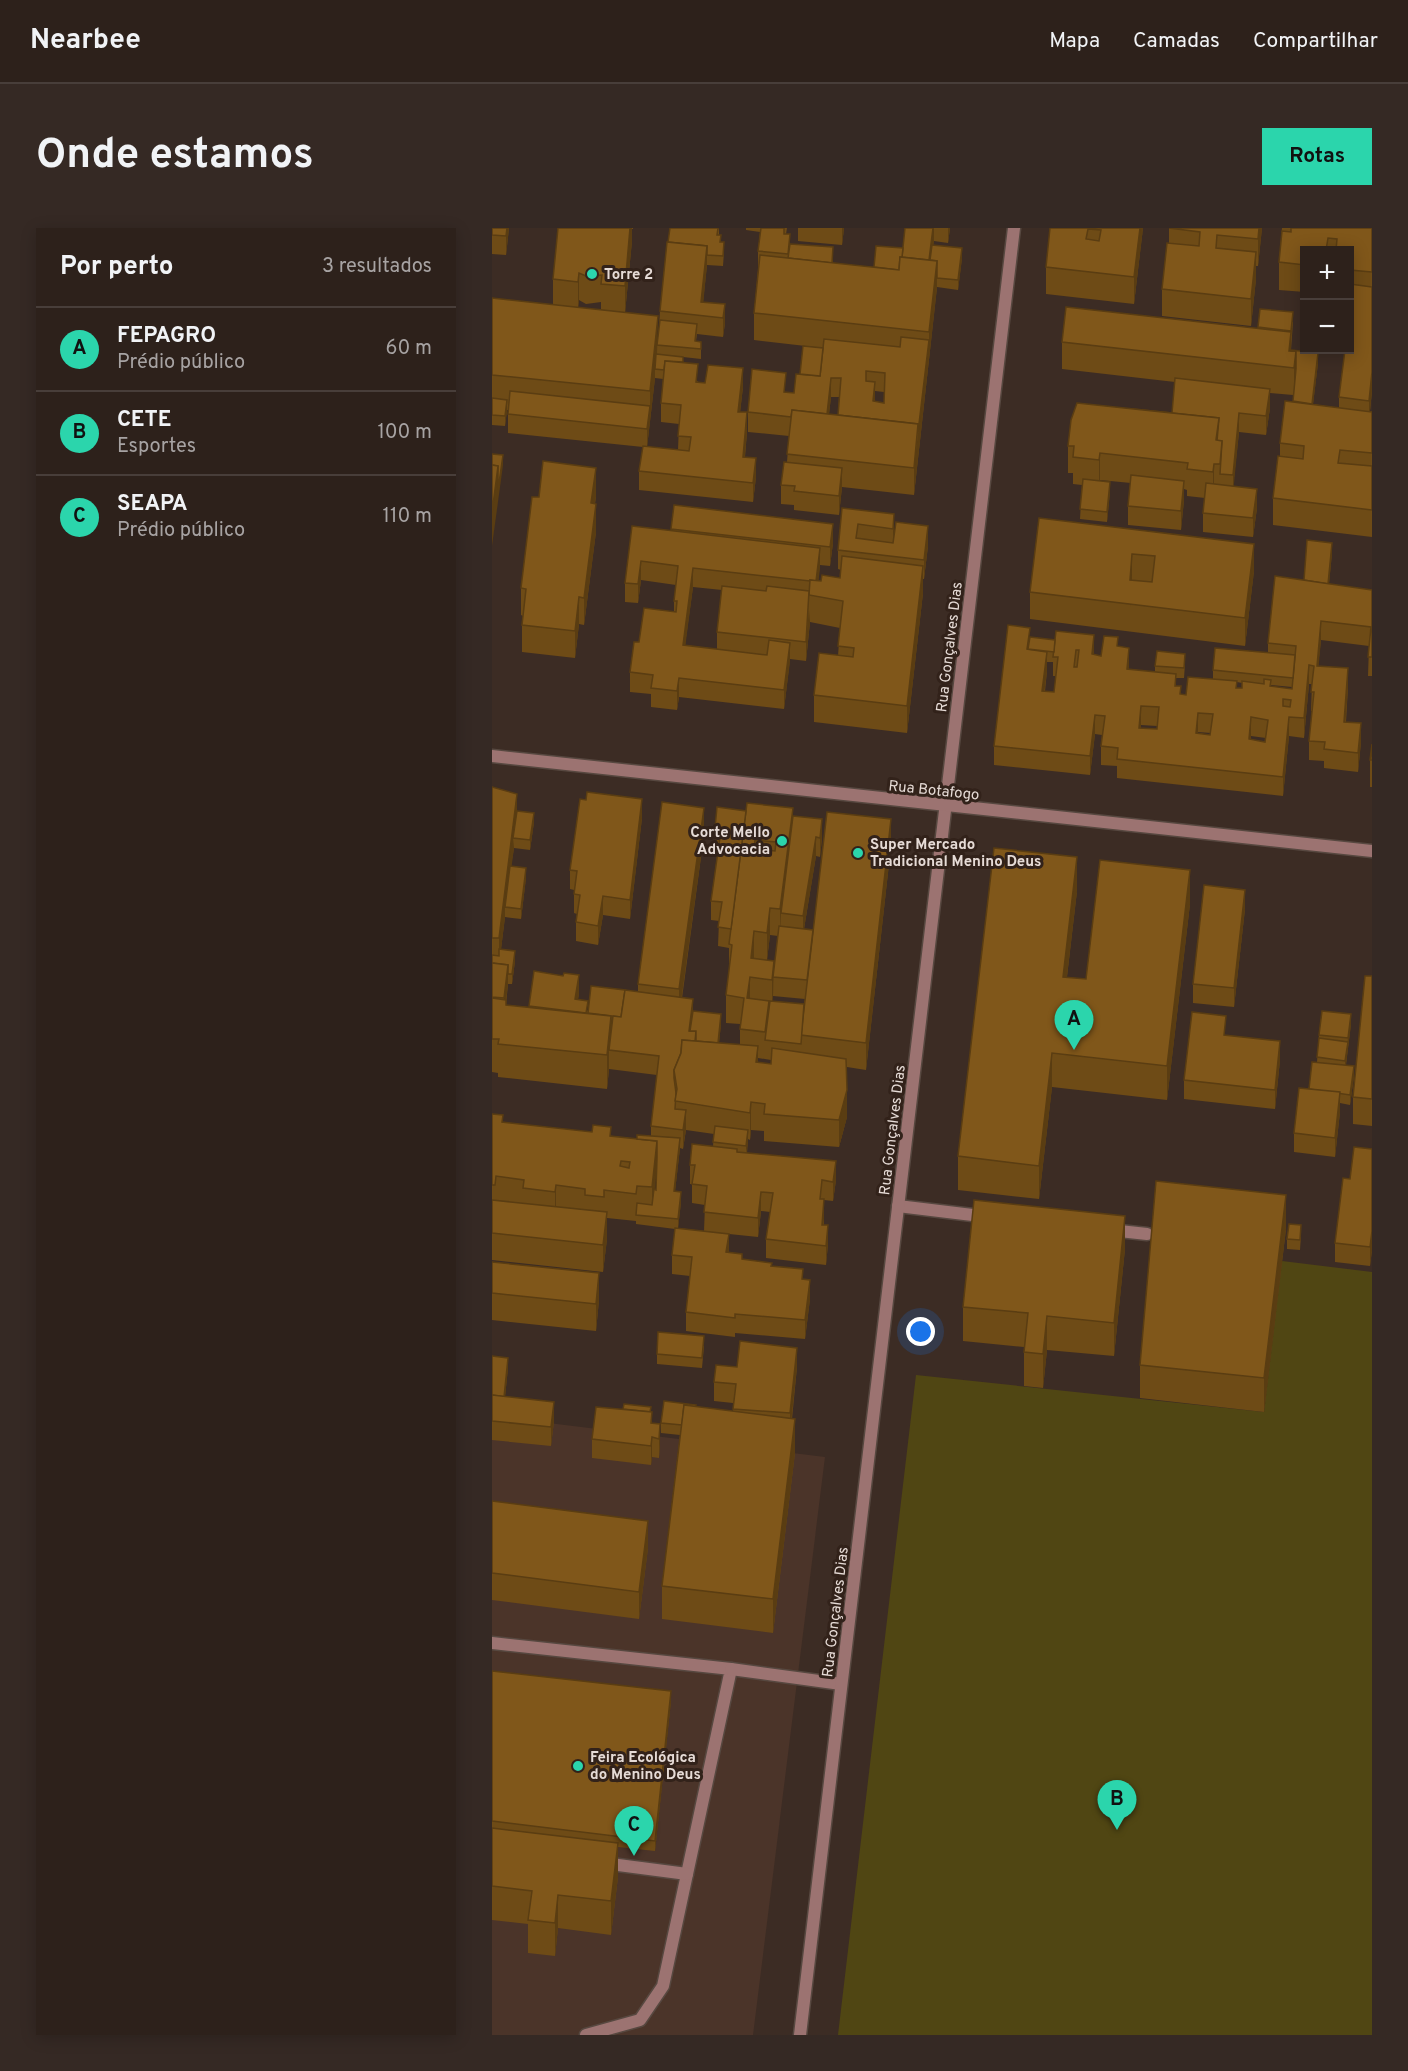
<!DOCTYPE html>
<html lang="pt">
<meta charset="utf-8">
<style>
body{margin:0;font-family:Overpass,sans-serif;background:#352924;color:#f1f3f6}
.controls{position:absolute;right:18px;top:18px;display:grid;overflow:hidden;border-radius:0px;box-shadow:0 3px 15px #0003}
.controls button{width:54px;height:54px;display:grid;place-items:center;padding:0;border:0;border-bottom:2px solid #483e3a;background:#2d211b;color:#f1f3f6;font:30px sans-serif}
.you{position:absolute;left:429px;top:1104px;width:21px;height:21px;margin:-15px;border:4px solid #fff;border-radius:50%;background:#1a73e8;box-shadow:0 0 0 9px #1a73e833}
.badge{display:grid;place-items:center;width:39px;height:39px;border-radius:50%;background:#2bd5ac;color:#111;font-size:20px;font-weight:700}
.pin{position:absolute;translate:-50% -50px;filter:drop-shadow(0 2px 3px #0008)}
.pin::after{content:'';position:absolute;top:32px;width:21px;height:18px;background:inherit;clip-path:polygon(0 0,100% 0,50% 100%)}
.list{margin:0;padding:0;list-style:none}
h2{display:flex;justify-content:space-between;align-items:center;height:78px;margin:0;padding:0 24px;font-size:26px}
h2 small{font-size:20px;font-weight:400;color:#a7a3a3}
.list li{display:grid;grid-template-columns:39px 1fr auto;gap:18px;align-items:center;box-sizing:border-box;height:84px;padding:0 24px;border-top:2px solid #483e3a}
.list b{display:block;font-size:22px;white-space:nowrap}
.list p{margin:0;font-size:20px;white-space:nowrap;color:#a7a3a3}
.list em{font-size:20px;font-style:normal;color:#a7a3a3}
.map{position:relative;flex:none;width:880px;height:1807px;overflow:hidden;border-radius:0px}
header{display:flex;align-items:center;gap:36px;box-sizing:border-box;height:84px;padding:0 30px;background:#2d211b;border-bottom:2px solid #483e3a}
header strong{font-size:28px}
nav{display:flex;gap:33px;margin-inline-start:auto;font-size:21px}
.intro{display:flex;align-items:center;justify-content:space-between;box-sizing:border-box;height:144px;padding:0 36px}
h1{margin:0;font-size:42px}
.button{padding:15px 27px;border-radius:0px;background:#2bd5ac;color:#111;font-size:21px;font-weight:700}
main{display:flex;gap:36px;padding:0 36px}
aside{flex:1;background:#2d211b;border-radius:0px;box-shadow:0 3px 15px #0003}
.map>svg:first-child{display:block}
.built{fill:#4b3429}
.pitch{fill:#504613}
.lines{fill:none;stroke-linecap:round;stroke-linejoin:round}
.service-casing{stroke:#574840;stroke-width:15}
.minor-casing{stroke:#574840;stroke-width:15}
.tertiary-casing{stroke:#574840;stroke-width:15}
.service{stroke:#9c7371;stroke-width:12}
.minor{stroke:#9c7371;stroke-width:12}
.tertiary{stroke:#9c7371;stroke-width:12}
.wall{fill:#6e4b16;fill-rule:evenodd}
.shaded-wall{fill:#5a3d12}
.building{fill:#80571a;stroke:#5a3d12;stroke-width:1.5;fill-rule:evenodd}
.poi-dot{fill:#2bd5ac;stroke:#32221a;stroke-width:2}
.labels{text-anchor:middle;stroke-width:6;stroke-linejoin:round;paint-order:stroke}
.poi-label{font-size:15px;font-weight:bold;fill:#e6dbd6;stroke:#32221a;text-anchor:start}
.street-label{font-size:15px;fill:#e6dbd6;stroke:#32221a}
</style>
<header>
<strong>Nearbee</strong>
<nav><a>Mapa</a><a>Camadas</a><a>Compartilhar</a></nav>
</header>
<div class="intro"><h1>Onde estamos</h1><a class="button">Rotas</a></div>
<main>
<aside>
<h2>Por perto<small>3 resultados</small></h2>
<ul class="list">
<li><span class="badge">A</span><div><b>FEPAGRO</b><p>Prédio público</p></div><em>60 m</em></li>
<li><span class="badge">B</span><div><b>CETE</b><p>Esportes</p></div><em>100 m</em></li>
<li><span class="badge">C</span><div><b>SEAPA</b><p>Prédio público</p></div><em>110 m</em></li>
</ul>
</aside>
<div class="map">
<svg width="880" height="1807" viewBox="0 0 880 1807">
<rect width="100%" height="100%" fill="#3c2c24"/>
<polygon class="built" points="0,1188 333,1229 261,1807 0,1807"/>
<polygon class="pitch" points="790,1033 880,1044 880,1807 346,1807 424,1147 772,1184"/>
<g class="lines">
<defs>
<g id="service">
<polyline points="406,978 497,989"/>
<polyline points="618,1002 655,1006"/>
<polyline points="0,1415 239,1441 171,1758 148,1792 94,1807"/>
<polyline points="239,1441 349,1456"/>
<polyline points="111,1635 195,1646"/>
</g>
<polyline id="minor" points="308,1807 522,0"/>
<polyline id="tertiary" points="0,528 880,623"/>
</defs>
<use href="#service" class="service-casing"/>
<use href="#minor" class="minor-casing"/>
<use href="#tertiary" class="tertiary-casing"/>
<use href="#service" class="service"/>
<use href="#minor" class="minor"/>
<use href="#tertiary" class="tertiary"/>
</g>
<g class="wall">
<polygon points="0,0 17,0 14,27 0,26"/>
<path d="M66 0H141V1H140V13L133 85 166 112 168 83 227 0V7L232 24 231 38 215 37 211 74 233 76V95L231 109 205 106 204 113 209 114V131L191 129V134L206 154 251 159 248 184 255 204 253 229 264 249 261 274 147 262V243L151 219 16 205V182H15L13 198 0 197V70L61 77V51ZM87 72 94 76 109 74V82L86 80ZM163 150 171 151 169 175V194L187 196 186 222 155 219Z"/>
<path d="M254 0H295L294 6 298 16 341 29V35L382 39 411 20 413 0H458L456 15 442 13 441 17 470 30 466 62 445 59 422 267 350 259 347 287 302 282V277L289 276V257L295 234 297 208 256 204V184L294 164 302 165 308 146 331 120 262 112V85L266 42V23L268 4 254 2ZM383 163 392 164V175L383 174ZM339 169H347L346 187 337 186Z"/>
<polygon points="306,0 352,0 350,17 306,13"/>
<polygon points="558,0 651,0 642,76 554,66 554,39"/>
<polygon points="677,0 770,0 766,38 764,38 764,51 759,98 670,88 670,61 677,15"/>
<polygon points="790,0 880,0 880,163 878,183 880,184 880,309 781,297 781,270 788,228 788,215 801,174 801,167 778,165 778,180 774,207 747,204 741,259 765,280 761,309 711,304 711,285 713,270 695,268 695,262 692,261 692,272 689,302 636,297 636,278 639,255 608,252 608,253 618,264 615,294 588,291 590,257 581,256 581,245 576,245 576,218 680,185 683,154 570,141 570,114 766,101 768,81 801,94 799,122 826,135 821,176 847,180 847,169 858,122 858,22 813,22 813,64 787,62 787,34"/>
<polygon points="104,268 103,276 104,304 92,397 87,396 83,430 30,424 30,397 31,388 29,387 29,360 47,269"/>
<path d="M182 277 341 315 338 338 328 337 326 353 348 350 349 342 346 341V322L350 280 402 286V303L436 318 432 351H431V365L415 505 322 494V467L346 428 348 400 318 394 314 433 298 431 292 481 187 469 185 482 159 479V466L138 464V444L147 414 182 384V373L184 357 149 352 146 375 133 374V355L140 298 179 303ZM201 359 230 362 225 404V421L193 417Z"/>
<polygon points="547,290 762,343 753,418 538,391 538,364"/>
<path d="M840 325 837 356 880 362V448H876L877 418 829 412 826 438 856 459 854 494 869 514 866 544 832 540V533L817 532V513L820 483H819L820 456H817L812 510 797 508 791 568 625 550V538L609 537V518L610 507 603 506 598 547 502 537V518L538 409 563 412 602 427 609 428 626 419 637 441 663 444V438L693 436 692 450H684V458L689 466 694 467 721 451V442L776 424V415L812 352ZM555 434H561V448H564L562 464 553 463 555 443ZM745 454 750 455V460H745ZM779 457 800 459V461L779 459ZM649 497 665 498V501L649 500ZM706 504 719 505 718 507 706 505ZM759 508 774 510 773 514 759 512Z"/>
<polygon points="880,516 880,559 878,559 878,532"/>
<path d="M0 559 25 583 42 594 38 622 22 620 19 638 34 650 29 691 13 689 9 721 23 733 20 756H16L14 777 37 779 42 743 87 766 86 771 96 783 146 764V756L212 607 190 770 201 783 229 796 227 815 248 817V796L234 795V767L237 743V720L226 718 227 693 219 692V673L226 620 223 619V600L301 588 330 610 328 629 324 628 312 701 321 702 399 618 374 842 355 839V889L347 919 272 913V903L259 902 258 912 256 911 255 925 344 952 341 973 332 972V997L336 1016 334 1037 274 1030V1011L278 984 269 983 266 1009 237 1006V1025L250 1032 280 1038 311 1051 318 1071 313 1111 243 1105V1109L194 1103V1084L198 1048 180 1046V1027L183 1001 144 996V993L115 990V1011L111 1044 0 1032V886L11 894 145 911 159 908V898L165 847 117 841 115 861 6 849V845L0 844ZM278 707 286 708 282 740 275 732ZM281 768 313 771 312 776 280 773ZM266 830 279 832V836L266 835ZM194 902 222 906 221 918 198 937V956H200V975L213 977 212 1003 186 1000 189 974 183 963 188 920 191 921ZM164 942V962L162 961Z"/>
<polygon points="150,590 138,691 111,687 106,717 84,713 84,694 85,686 82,685 82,662 78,661 78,642"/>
<polygon points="585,663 575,749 594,751 698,676 675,872 560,859 547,971 466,962 466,928"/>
<polygon points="753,681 742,779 701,775 701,756"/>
<polygon points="880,748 880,898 861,896 861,869"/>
<polygon points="859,796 854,837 862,848 858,877 848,875 848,884 843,929 802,924 802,905 825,834 827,807"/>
<polygon points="734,807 788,832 783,881 692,871 692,852"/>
<polygon points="880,921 880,1022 878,1038 843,1034 843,1015"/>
<polygon points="794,1001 772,1184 648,1170 648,1137"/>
<polygon points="809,1007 808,1022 795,1021 795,1011"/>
<polygon points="633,1021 622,1128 555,1122 551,1160 532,1158 532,1119 471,1113 471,1079"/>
<polygon points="0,1034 107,1072 104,1103 0,1092"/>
<polygon points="212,1118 210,1140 165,1136 165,1126"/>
<polygon points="0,1128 16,1140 13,1169 62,1193 59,1218 0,1212"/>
<polygon points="245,1139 305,1139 300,1191 303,1225 281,1405 170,1391 170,1358 188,1207 169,1205 169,1195 204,1179 241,1184 241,1175 222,1173 222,1154"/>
<polygon points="159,1184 160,1195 168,1196 168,1215 167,1230 160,1229 159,1237 100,1230 100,1211"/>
<polygon points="0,1273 156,1320 147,1391 0,1372"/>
<polygon points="0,1443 179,1473 163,1623 126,1619 126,1649 119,1707 66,1700 63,1728 36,1725 36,1696 0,1692"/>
</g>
<g class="shaded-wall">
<polygon points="15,0 17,0 14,27 14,8"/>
<polygon points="138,0 140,0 140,13 133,85 133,58"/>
<polygon points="350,0 352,0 350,17"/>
<polygon points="441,0 442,0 442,13 437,49 436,40"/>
<polygon points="456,0 458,0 456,15"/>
<polygon points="648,0 651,0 642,76 642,49"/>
<polygon points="767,0 770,0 766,38 766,11"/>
<polygon points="215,18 215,37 210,88 209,74"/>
<polygon points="470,20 470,30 466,62 466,52"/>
<polygon points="764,24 764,51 759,98 759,71"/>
<polygon points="445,33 445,60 422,267 422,240 437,112 437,104"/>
<polygon points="87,45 87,72 86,81 86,54"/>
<polygon points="233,76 233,95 231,109 231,90"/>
<polygon points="801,84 799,108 799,131 797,123"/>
<polygon points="166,88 165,127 163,141 163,150 155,220 155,201 158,178 158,163"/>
<polygon points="804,123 804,151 802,167 802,140"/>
<polygon points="826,125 826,135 820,185 820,176"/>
<polygon points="251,140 251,159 246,203 246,184"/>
<polygon points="880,144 880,163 877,192 877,173"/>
<polygon points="339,150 339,169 334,212 334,193"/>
<polygon points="383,154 383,173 381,192 381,173"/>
<polygon points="778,161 778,180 774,207 774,188"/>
<polygon points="15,172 15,182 13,198 13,188"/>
<polygon points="255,184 255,204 251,248 251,229"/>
<polygon points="747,185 747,204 741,266 741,247"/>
<polygon points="608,225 608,252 607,259 607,232"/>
<polygon points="11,227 11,237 0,318 0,285 6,238"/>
<polygon points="264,230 264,249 261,274 261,255"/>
<polygon points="722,236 722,263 721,271 721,244"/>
<polygon points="104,240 104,268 99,302 99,275"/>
<polygon points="350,240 350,259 347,287 347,268"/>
<polygon points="692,253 692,272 689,302 689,283"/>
<polygon points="618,254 618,264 615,294 615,284"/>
<polygon points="765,261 765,280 761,309 761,290"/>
<polygon points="104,276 104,304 92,397 92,370"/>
<polygon points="402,286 402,305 401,320 401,301"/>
<polygon points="341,296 341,315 338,338 338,319"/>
<polygon points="436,298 436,318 432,351 432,332"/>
<polygon points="840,315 840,325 835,376 835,366"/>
<polygon points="762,316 762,343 753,418 753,390"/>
<polygon points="328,320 328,339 325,368 324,354"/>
<polygon points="640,326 640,353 638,379 638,352"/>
<polygon points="149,333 149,352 146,375 146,356"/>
<polygon points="431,338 431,365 415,505 415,478"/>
<polygon points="201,340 201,359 191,436 191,417"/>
<polygon points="87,369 87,396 83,430 83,403"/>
<polygon points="317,382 318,394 314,433 314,414"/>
<polygon points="829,393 829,412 825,457 825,438"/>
<polygon points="602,407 602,426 600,446 600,426"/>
<polygon points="298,415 298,434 292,481 292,462"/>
<polygon points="637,420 637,439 635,460 635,441"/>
<polygon points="555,424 555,443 550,482 550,463"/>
<polygon points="817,437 817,456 812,510 812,490"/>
<polygon points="856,440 856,459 852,513 852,494"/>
<polygon points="187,450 187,469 185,482 185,463"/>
<polygon points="649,478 649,497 647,519 647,500"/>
<polygon points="706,485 706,504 704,524 704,505"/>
<polygon points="603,487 603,506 598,547 598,528"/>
<polygon points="759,489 759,508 757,530 757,511"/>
<polygon points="797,489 797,508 791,568 791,549"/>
<polygon points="869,495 869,514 866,544 866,525"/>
<polygon points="25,566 25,593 21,610 22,620 14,680 13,679 13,689 7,738 7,710"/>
<polygon points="150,571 150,590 138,691 138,672"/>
<polygon points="212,580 212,607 187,788 187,761"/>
<polygon points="301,580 301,607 289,685 288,708 288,681"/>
<polygon points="42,585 42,594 38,622 38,612"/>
<polygon points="330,591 330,610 328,629 328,610"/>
<polygon points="399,591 399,618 374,842 374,815"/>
<polygon points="324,609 324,628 311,707 311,688"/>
<polygon points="585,629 585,663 571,782 571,749"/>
<polygon points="34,640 34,650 29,691 29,681"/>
<polygon points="698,642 698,676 675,872 675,838"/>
<polygon points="753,662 753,681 742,779 742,760"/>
<polygon points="111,668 111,687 106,717 106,698"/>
<polygon points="278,680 278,707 275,732 275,705"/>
<polygon points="262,703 262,731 259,730"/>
<polygon points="23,723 23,733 20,756 20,746"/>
<polygon points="282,733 281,768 280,779 280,752"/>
<polygon points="16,737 16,756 12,789 12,770"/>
<polygon points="87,747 87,766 84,784 83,771"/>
<polygon points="258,749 258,776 255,770"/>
<polygon points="201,771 201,791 198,812 197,803"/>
<polygon points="229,786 229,796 226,825 226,816"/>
<polygon points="859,786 859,796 853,843 853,833"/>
<polygon points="119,788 119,821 117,822 117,841 115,861 115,827"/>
<polygon points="788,813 788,832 783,881 783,862"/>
<polygon points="266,818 266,845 264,834"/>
<polygon points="560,825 560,859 547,971 547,938"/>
<polygon points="862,838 862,848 858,877 858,867"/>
<polygon points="355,862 355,889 347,919 347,892"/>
<polygon points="848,864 848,884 843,929 843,910"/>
<polygon points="259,874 259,902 258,912 258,885"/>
<polygon points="194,882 194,901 191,921 191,902"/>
<polygon points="256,902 256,912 254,928 254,918"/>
<polygon points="188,910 188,920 182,973 182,963"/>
<polygon points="165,913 165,940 160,987 160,959"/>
<polygon points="344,933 344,952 341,973 341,954"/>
<polygon points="64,957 64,984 63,991 63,964"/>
<polygon points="189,964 189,974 186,1001 186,991"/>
<polygon points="269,964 269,983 266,1009 266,990"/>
<polygon points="794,967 794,1001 772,1184 772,1150"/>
<polygon points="332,971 332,990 330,1016 330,997"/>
<polygon points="115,984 115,1011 111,1044 111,1017"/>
<polygon points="633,988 633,1021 622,1128 622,1095"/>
<polygon points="336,997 336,1016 334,1037 334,1018"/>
<polygon points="880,1003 880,1022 878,1038 878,1019"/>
<polygon points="237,1006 237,1025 234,1024"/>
<polygon points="107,1045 107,1072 104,1103 104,1076"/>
<polygon points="318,1052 318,1071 313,1111 313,1092"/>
<polygon points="555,1088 555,1122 551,1160 551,1126"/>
<polygon points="305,1120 305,1139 298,1204 298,1185"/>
<polygon points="16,1130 16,1140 11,1188 11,1178"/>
<polygon points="62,1174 62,1193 59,1218 59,1199"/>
<polygon points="303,1191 303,1225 281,1405 281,1371"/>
<polygon points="168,1196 168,1215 167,1230 167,1211"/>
<polygon points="160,1209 160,1229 159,1237 159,1218"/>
<polygon points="156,1293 156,1320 147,1391 147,1364"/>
<polygon points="179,1463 179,1473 163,1623 163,1613"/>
<polygon points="126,1615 126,1649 119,1707 119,1673"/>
<polygon points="66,1667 66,1700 63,1728 63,1695"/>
</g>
<g class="building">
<polygon points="0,0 15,0 14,8 0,7"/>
<polygon points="66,0 138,0 133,58 109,56 110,47 94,48 87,45 86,54 61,51"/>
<polygon points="178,0 226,0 225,7 229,7 228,14 232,14 231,28 215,27 215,18 176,14"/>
<polygon points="269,0 292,0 292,6 298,6 296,26 266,23"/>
<polygon points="413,0 441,0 437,32 410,29"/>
<path d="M558 0H648L642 49 554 39ZM596 1 609 2 607 13 594 11Z"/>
<polygon points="677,0 767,0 766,11 725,7 724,20 764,24 759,71 670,61 675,15 707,18 708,4"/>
<polygon points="799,0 880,0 880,44 858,42 858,22 844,22 845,11 836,10 834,22 813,22 813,37 787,34 790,3 799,4"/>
<polygon points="175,14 215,18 209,74 233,76 231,90 168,83"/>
<polygon points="298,16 341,19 340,35 296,30"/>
<polygon points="440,17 470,20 466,52 445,50 445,33 438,32"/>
<polygon points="384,18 411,20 410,29 408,29 407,42 382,39"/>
<polygon points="268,27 407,42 408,29 445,33 437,104 262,85"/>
<polygon points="858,56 880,59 880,144 877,173 847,169 853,122 858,122"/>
<polygon points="0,70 166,88 158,163 0,147"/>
<polygon points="574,79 799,104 797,123 804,123 802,140 570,114"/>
<polygon points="768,81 801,84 799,103 766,99"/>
<polygon points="168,92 205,96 203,113 209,114 209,121 165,117"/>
<path d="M409 109 437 112 426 204V196L346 187 349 150H339L335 186 300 182 299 189 256 184 260 141 294 145 292 164 302 165 304 146 328 148 332 111 408 119ZM374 143 393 145 392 175 381 173 383 154 374 153Z"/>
<polygon points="311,118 331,120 328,148 308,146"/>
<polygon points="799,122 826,125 820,176 801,173 804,141 804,123 799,123"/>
<polygon points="164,126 191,129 191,134 173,133 172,142 163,141"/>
<polygon points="173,133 206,136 204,154 213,155 216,137 251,140 246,184 255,184 251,229 264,230 261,255 147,243 151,218 197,223 199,209 186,208 189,177 169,175"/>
<polygon points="683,150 778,161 774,188 747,185 741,247 728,246 730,213 725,213 727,190 640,181 680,185"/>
<polygon points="18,163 158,178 155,201 16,186"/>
<polygon points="0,170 15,172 13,188 0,187"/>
<polygon points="793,173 880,184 880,225 848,222 846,235 880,238 880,282 781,270 786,228 811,231 812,218 788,215"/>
<polygon points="585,175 727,190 724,212 730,213 728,236 722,236 721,244 695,241 696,235 608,225 607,232 581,229 582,218 576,218 579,192"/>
<polygon points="300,182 426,196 422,240 295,226"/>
<polygon points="0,226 11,227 6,262 6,238 0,237"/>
<polygon points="51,233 104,240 99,275 104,276 92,370 87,369 83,403 30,397 34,361 29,360 40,269 47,269"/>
<polygon points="292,234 350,240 347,268 302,263 303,258 289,257"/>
<polygon points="0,237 6,238 0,285"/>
<polygon points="639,247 692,253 689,283 636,278"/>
<polygon points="591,251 618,254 615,284 588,281"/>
<polygon points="714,255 765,261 761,290 711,285"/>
<polygon points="182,277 341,296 338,319 179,301"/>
<polygon points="350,280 402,286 401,301 366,296 364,310 401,315 404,294 436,298 432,332 346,322"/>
<path d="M547 290 762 316 753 390 538 364ZM640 326 663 328 660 354 638 352Z"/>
<polygon points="140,298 328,320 324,353 318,352 318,353 201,340 191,417 275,427 277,412 298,415 292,462 187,450 185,463 159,460 161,447 138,444 142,414 147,414 152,380 184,384 185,373 182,373 186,338 149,333 146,356 133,355"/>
<polygon points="815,312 840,315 836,356 812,352"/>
<polygon points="350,328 431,338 415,478 322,467 327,425 361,429 362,420 346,418 351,373 317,367 318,352 329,353 330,347 348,350"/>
<path d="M783 348 880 362V429H876L879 399 829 393 825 438 856 440 852 494 869 495 866 525 832 521 833 514 817 513 822 464H819L822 438 817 437 812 490 797 489 791 549 625 531 626 520 609 518 613 488 603 487 598 528 502 518 516 397 538 400 535 421 555 424 550 463 562 464 566 429H561L564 403 602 407 600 426 609 428 612 408 626 409 625 418 637 420 635 441 684 446 683 458H689L688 466 694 467 696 449 745 453 744 460H750V453L772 456V451L779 452 778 458 800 461 804 418 776 415ZM584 422H587L585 439H582ZM791 471 799 472 798 479 791 478ZM649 478 667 479 665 501 647 500ZM706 485 721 486 718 507 704 505ZM759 489 776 492 773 514 757 511Z"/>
<polygon points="230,358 274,363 275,358 317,363 314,414 225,404"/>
<polygon points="538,409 563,412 562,424 536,421"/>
<polygon points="723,420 803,427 801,450 721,442"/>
<polygon points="665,423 693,426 692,440 663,438"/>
<polygon points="880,516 880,532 878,532"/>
<polygon points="0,559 25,566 7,710 0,710"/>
<polygon points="95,564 150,571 138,672 111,668 106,698 84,694 88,667 82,666 85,643 78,642 88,571 94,572"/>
<polygon points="170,574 212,580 187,761 146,756"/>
<path d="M255 575 301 580 288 681 278 680 275 705 262 703 259 730 282 733 280 752 258 749 255 770 277 773 273 804 248 801 252 770 234 767 240 717 237 716ZM263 612 284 614 283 623 262 621Z"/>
<polygon points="225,579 254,583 239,701 226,699 230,674 219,673 229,602 223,600"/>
<polygon points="25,583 42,585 38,612 21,610"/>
<polygon points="335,584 399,591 374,815 309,807"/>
<polygon points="301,588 330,591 328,610 324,609 311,688 289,685"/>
<polygon points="502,620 585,629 571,749 594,751 608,632 698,642 675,838 560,825 547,938 466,928"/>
<polygon points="18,638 34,640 29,681 13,679"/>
<polygon points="712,657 753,662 742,760 701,756"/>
<polygon points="287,698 321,702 315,752 281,749"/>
<polygon points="7,721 23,723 20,746 16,746 16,737 0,735 0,727 7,728"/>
<polygon points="0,735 16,737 12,770 0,769"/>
<polygon points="42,743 71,748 72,745 87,747 83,771 96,773 94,785 37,778"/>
<polygon points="873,748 880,748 880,871 861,869"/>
<polygon points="99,758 133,762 129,789 121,788 120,797 119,797 119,788 96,785"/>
<polygon points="133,762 201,771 197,803 204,803 203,813 190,812 189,825 182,842 182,850 184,865 183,881 194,882 191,902 159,898 167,828 117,822 121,788 129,789"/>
<polygon points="0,770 14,772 14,777 119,788 115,827 6,816 7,811 0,811"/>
<polygon points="278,773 312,776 309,816 273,812"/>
<polygon points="201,783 229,786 226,815 204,813 204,803 198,803"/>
<polygon points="830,783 859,786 856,810 827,807"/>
<polygon points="700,784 734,788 732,807 788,813 783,862 692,852"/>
<polygon points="827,810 856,814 853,833 825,829"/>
<polygon points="190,812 266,818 264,834 279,836 280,820 354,831 355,862 347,892 272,886 273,876 259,874 258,885 183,873 185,861 182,842 189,825"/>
<polygon points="820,834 862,838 858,867 817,861"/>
<polygon points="807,860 848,864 843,910 802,905"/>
<path d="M0 886 11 887 10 894 100 904 101 897 119 899 118 908 165 913 160 959 145 958 144 966 112 962V969L93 967V961L64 957 63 964 31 960 32 952 4 948 3 957H0ZM129 933 138 934 137 940 128 938Z"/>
<polygon points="223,898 256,902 254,918 221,914"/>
<polygon points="145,907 188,910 182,963 189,964 186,991 144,987 145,975 160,977 162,961 164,962 165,930 165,913 145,911"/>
<polygon points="200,916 245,921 245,924 344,933 341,954 330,952 328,971 332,971 330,997 336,997 334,1018 274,1011 281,965 269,964 266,990 212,984 215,958 200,956 203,937 198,937"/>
<polygon points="862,919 880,921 880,1003 878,1019 843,1015 851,950 858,951"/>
<polygon points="664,953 794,967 772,1150 648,1137"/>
<polygon points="0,972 115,984 111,1017 0,1005"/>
<polygon points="482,972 633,988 622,1095 555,1088 551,1126 532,1124 536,1085 471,1079"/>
<polygon points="797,996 809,997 808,1012 795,1011"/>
<polygon points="183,1000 237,1006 234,1024 250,1026 250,1031 280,1035 279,1038 311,1041 310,1051 318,1052 313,1092 243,1086 243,1090 194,1084 200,1029 180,1027"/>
<polygon points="0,1034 107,1045 104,1076 0,1065"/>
<polygon points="166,1104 212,1108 210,1130 165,1126"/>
<polygon points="248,1113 305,1120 298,1185 241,1181 244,1156 222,1154 224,1137 245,1139"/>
<polygon points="0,1128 16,1130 12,1169 0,1167"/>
<polygon points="0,1167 62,1174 59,1199 0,1193"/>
<polygon points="172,1173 204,1177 203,1179 192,1177 190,1197 169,1195"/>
<polygon points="132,1176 159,1179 158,1184 131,1181"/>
<polygon points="192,1177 303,1191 281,1371 170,1358"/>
<polygon points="104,1179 160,1184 159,1195 168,1196 167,1211 160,1209 159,1218 100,1211"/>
<polygon points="0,1273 156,1293 147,1364 0,1345"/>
<polygon points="0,1443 179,1463 163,1613 0,1593"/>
<polygon points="0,1600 126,1615 119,1673 66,1667 63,1695 36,1692 40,1663 0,1658"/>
</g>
<g class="poi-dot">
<circle cx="100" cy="46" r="6"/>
<circle cx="290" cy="613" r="6"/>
<circle cx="366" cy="625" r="6"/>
<circle cx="86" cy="1538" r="6"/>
</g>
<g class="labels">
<g class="poi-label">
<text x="112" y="51">Torre 2</text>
<text x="278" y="609" text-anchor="end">Corte Mello<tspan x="278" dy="17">Advocacia</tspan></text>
<text x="378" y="621">Super Mercado<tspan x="378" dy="17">Tradicional Menino Deus</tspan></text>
<text x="98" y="1534">Feira Ecológica<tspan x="98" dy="17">do Menino Deus</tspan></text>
</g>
<g class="street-label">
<text transform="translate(457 419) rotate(-83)" y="5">Rua Gonçalves Dias</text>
<text transform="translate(442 562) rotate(6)" y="5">Rua Botafogo</text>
<text transform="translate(400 902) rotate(-83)" y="5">Rua Gonçalves Dias</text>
<text transform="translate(343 1384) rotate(-83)" y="5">Rua Gonçalves Dias</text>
</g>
</g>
</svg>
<div class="controls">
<button>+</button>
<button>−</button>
</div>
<div class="you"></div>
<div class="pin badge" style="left:582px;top:822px">A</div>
<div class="pin badge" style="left:625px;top:1602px">B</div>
<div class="pin badge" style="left:142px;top:1628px">C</div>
</div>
</main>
